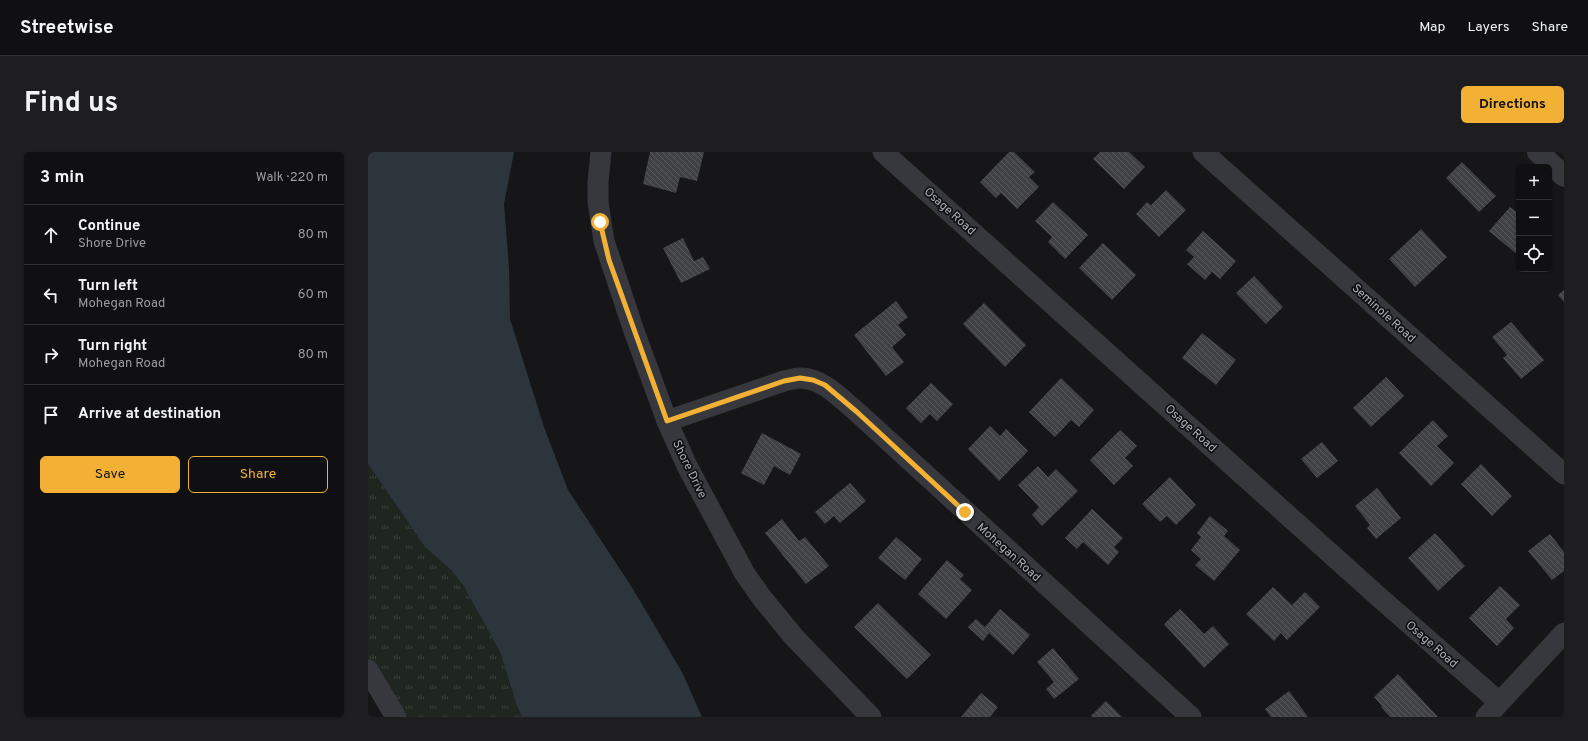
<!DOCTYPE html>
<meta charset="utf-8">
<style>
body{margin:0;font-family:Overpass,sans-serif;background:#1e1e20;color:#f1f3f6}
.controls{position:absolute;right:12px;top:12px;display:grid;overflow:hidden;border-radius:6px;box-shadow:0 1px 3px #0004}
.controls button{width:36px;height:36px;display:grid;place-items:center;padding:0;border:0;border-bottom:1px solid #303032;background:#101012;color:#f1f3f6;font:20px sans-serif}
.stop{position:absolute;width:12px;height:12px;margin:-9px;border:3px solid #f2b134;border-radius:50%;background:#fff}
.stop.end{background:#f2b134;border-color:#fff;box-shadow:0 1px 4px #0008}
.list{margin:0;padding:0;list-style:none}
h2{display:flex;justify-content:space-between;align-items:center;height:52px;margin:0;padding:0 16px;font-size:17px}
h2 small{font-size:13px;font-weight:400;color:#9c9d9f}
.list li{display:grid;grid-template-columns:26px 1fr auto;gap:12px;align-items:center;box-sizing:border-box;height:60px;padding:0 16px;border-top:1px solid #303032}
.list b{display:block;font-size:15px;white-space:nowrap}
.list p{margin:0;font-size:13px;white-space:nowrap;color:#9c9d9f}
.list em{font-size:13px;font-style:normal;color:#9c9d9f}
.actions{display:flex;gap:8px;padding:12px 16px}
.actions a{flex:1;padding:9px 0;border:1px solid #f2b134;border-radius:6px;text-align:center;font-size:14px;color:#f2b134}
.actions .main{background:#f2b134;color:#111}
.icon{flex:none;width:22px;height:22px;fill:none;stroke:currentColor;stroke-width:2;stroke-linecap:round;stroke-linejoin:round}
.map{position:relative;flex:none;width:1196px;height:565px;overflow:hidden;border-radius:6px}
header{display:flex;align-items:center;gap:24px;box-sizing:border-box;height:56px;padding:0 20px;background:#101012;border-bottom:1px solid #303032}
header strong{font-size:19px}
nav{display:flex;gap:22px;margin-inline-start:auto;font-size:14px}
.intro{display:flex;align-items:center;justify-content:space-between;box-sizing:border-box;height:96px;padding:0 24px}
h1{margin:0;font-size:28px}
.button{padding:10px 18px;border-radius:6px;background:#f2b134;color:#111;font-size:14px;font-weight:700}
main{display:flex;gap:24px;padding:0 24px}
aside{flex:1;background:#101012;border-radius:6px;box-shadow:0 1px 3px #0004}
.map>svg:first-child{display:block}
.grass{fill:url(#grass-tufts)}
.water{fill:#2c353c}
.building{fill:url(#building-back-hatch)}
.lines{fill:none;stroke-linecap:round;stroke-linejoin:round}
.minor{stroke:#37383d;stroke-width:21}
.tertiary{stroke:#37383d;stroke-width:22}
.route{stroke:#f2b134;stroke-width:5}
.labels{text-anchor:middle;stroke-width:3.5;stroke-linejoin:round;paint-order:stroke}
.street-label{font-size:12px;fill:#a8adb8;stroke:#111113}
</style>
<header>
<strong>Streetwise</strong>
<nav><a>Map</a><a>Layers</a><a>Share</a></nav>
</header>
<div class="intro"><h1>Find us</h1><a class="button">Directions</a></div>
<main>
<aside>
<h2>3 min<small>Walk · 220 m</small></h2>
<ul class="list">
<li><svg class="icon" aria-label="ahead" viewBox="0 0 24 24"><path d="M12 20V5M6 11l6-6 6 6"/></svg><div><b>Continue</b><p>Shore Drive</p></div><em>80 m</em></li>
<li><svg class="icon" aria-label="left" viewBox="0 0 24 24"><path d="M17 20v-9H6M10 6l-5 5 5 5"/></svg><div><b>Turn left</b><p>Mohegan Road</p></div><em>60 m</em></li>
<li><svg class="icon" aria-label="right" viewBox="0 0 24 24"><path d="M7 20v-9h11M14 6l5 5-5 5"/></svg><div><b>Turn right</b><p>Mohegan Road</p></div><em>80 m</em></li>
<li><svg class="icon" aria-label="arrive" viewBox="0 0 24 24"><path d="M6 21V4h12l-3 4 3 4H6"/></svg><div><b>Arrive at destination</b></div></li>
</ul>
<div class="actions"><a class="main">Save</a><a>Share</a></div>
</aside>
<div class="map">
<svg width="1196" height="565" viewBox="0 0 1196 565">
<defs>
<pattern id="grass-tufts" width="24" height="20" patternUnits="userSpaceOnUse"><rect width="24" height="20" fill="#1e261f"/><path d="M3 7l-1-3M5 7V3M7 7l1-3M15 17l-1-3M17 17v-4M19 17l1-3" fill="none" stroke="#3c433d"/></pattern>
<pattern id="building-back-hatch" width="6" height="6" patternUnits="userSpaceOnUse"><rect width="6" height="6" fill="#404145"/><path d="M-1 5l2 2M0 0l6 6M5-1l2 2" fill="none" stroke="#595a5e"/></pattern>
</defs>
<rect width="100%" height="100%" fill="#161618"/>
<polygon class="grass" points="0,312 57,395 83,418 95,433 132,500 149,554 154,565 29,565 0,517"/>
<polygon class="water" points="0,0 146,0 136,52 141,116 142,167 176,275 200,338 265,437 314,520 334,565 154,565 149,554 132,500 95,433 83,418 57,395 0,312"/>
<g class="building">
<polygon points="282,0 336,0 329,29 312,25 308,41 275,32"/>
<polygon points="641,0 646,0 667,20 661,25 671,35 649,57 633,41 628,46 612,30"/>
<polygon points="732,0 761,0 777,15 756,37 725,7"/>
<polygon points="1094,10 1128,44 1111,60 1078,26"/>
<polygon points="798,38 818,58 791,85 768,62 779,50 783,53"/>
<polygon points="685,50 720,83 697,107 680,90 684,85 667,69"/>
<polygon points="1142,55 1151,62 1151,104 1121,79"/>
<polygon points="1053,77 1079,105 1047,135 1021,107"/>
<polygon points="835,79 868,109 852,127 844,120 837,128 819,112 826,105 818,98"/>
<polygon points="315,86 326,109 335,105 342,117 313,131 295,96"/>
<polygon points="735,91 768,123 744,148 711,116"/>
<polygon points="886,124 915,155 898,172 868,141"/>
<polygon points="1196,138 1196,150 1190,143"/>
<polygon points="528,149 540,165 530,173 538,183 524,195 536,210 518,224 486,183"/>
<polygon points="616,151 658,193 637,215 595,172"/>
<polygon points="1143,170 1176,208 1153,227 1135,206 1139,203 1124,185"/>
<polygon points="834,181 868,208 848,233 814,206"/>
<polygon points="1018,225 1036,244 1003,275 985,256"/>
<polygon points="693,226 726,258 711,275 703,268 687,285 661,260"/>
<polygon points="563,231 585,252 569,269 562,262 553,271 538,256"/>
<polygon points="1065,268 1080,284 1069,294 1086,311 1063,334 1031,301"/>
<polygon points="622,274 632,284 638,277 660,299 631,329 600,297"/>
<polygon points="752,278 769,294 757,306 765,314 746,333 722,308"/>
<polygon points="394,281 433,302 422,323 406,314 396,333 373,321"/>
<polygon points="954,290 970,309 949,326 933,307"/>
<polygon points="1113,312 1144,344 1124,364 1093,332"/>
<polygon points="670,314 680,325 688,317 710,339 674,374 664,363 671,355 650,333"/>
<polygon points="802,325 828,353 808,373 799,364 792,370 774,352"/>
<polygon points="482,331 498,349 472,371 466,364 457,372 447,360"/>
<polygon points="1009,336 1033,366 1008,387 999,376 1002,373 987,354"/>
<polygon points="724,357 755,386 746,395 751,400 740,413 715,390 709,397 697,386"/>
<polygon points="842,364 860,379 856,384 872,398 846,429 827,413 833,407 823,398 833,385 829,381"/>
<polygon points="414,367 431,389 437,385 461,414 438,432 397,381"/>
<polygon points="1067,381 1097,414 1070,439 1040,406"/>
<polygon points="1182,382 1196,400 1196,419 1184,428 1160,399"/>
<polygon points="528,385 554,407 537,428 510,406"/>
<polygon points="579,408 596,423 592,427 604,438 578,467 550,442"/>
<polygon points="1132,434 1152,453 1138,467 1146,476 1129,494 1101,466"/>
<polygon points="905,435 924,453 937,440 952,455 919,488 913,481 906,489 878,462"/>
<polygon points="510,451 563,503 539,527 486,475"/>
<polygon points="632,457 662,483 645,503 621,481 615,489 600,475 608,467 617,475"/>
<polygon points="812,457 836,482 845,474 861,492 836,516 796,472"/>
<polygon points="685,496 711,527 686,547 678,537 686,530 669,510"/>
<polygon points="1030,522 1070,565 1022,565 1013,555 1014,554 1006,545"/>
<polygon points="921,539 940,565 903,565 897,557"/>
<polygon points="613,541 630,555 622,565 593,565"/>
<polygon points="738,549 754,565 724,565 723,564"/>
</g>
<g class="lines">
<g class="minor">
<polyline points="233,0 230,30 230,50 236,89 266,179 299,269 319,314 377,422 394,446 425,484 503,565"/>
<polyline points="515,0 1012,446 1131,550"/>
<polyline points="835,0 1196,322"/>
<path d="M299 269 416 229C421 228 427 226 432 226 455 226 472 246 489 260L823 565"/>
<polyline points="0,518 28,565"/>
<polyline points="1118,565 1196,481"/>
</g>
<polyline class="tertiary" points="1170,0 1196,24"/>
</g>
<g class="lines">
<polyline class="route" points="232,70 241,108 299,269 416,229 432,226 445,228 457,233 489,260 597,360"/>
</g>
<g class="labels">
<g class="street-label">
<text transform="translate(582 59) rotate(42)" y="4">Osage Road</text>
<text transform="translate(1016 161) rotate(42)" y="4">Seminole Road</text>
<text transform="translate(823 276) rotate(42)" y="4">Osage Road</text>
<text transform="translate(322 317) rotate(64)" y="4">Shore Drive</text>
<text transform="translate(641 400) rotate(42)" y="4">Mohegan Road</text>
<text transform="translate(1064 492) rotate(41)" y="4">Osage Road</text>
</g>
</g>
</svg>
<div class="controls">
<button>+</button>
<button>−</button>
<button><svg class="icon" aria-label="locate" viewBox="0 0 24 24"><circle cx="12" cy="12" r="6"/><path d="M12 2v4M12 18v4M2 12h4M18 12h4"/></svg></button>
</div>
<div class="stop" style="left:232px;top:70px"></div>
<div class="stop end" style="left:597px;top:360px"></div>
</div>
</main>
